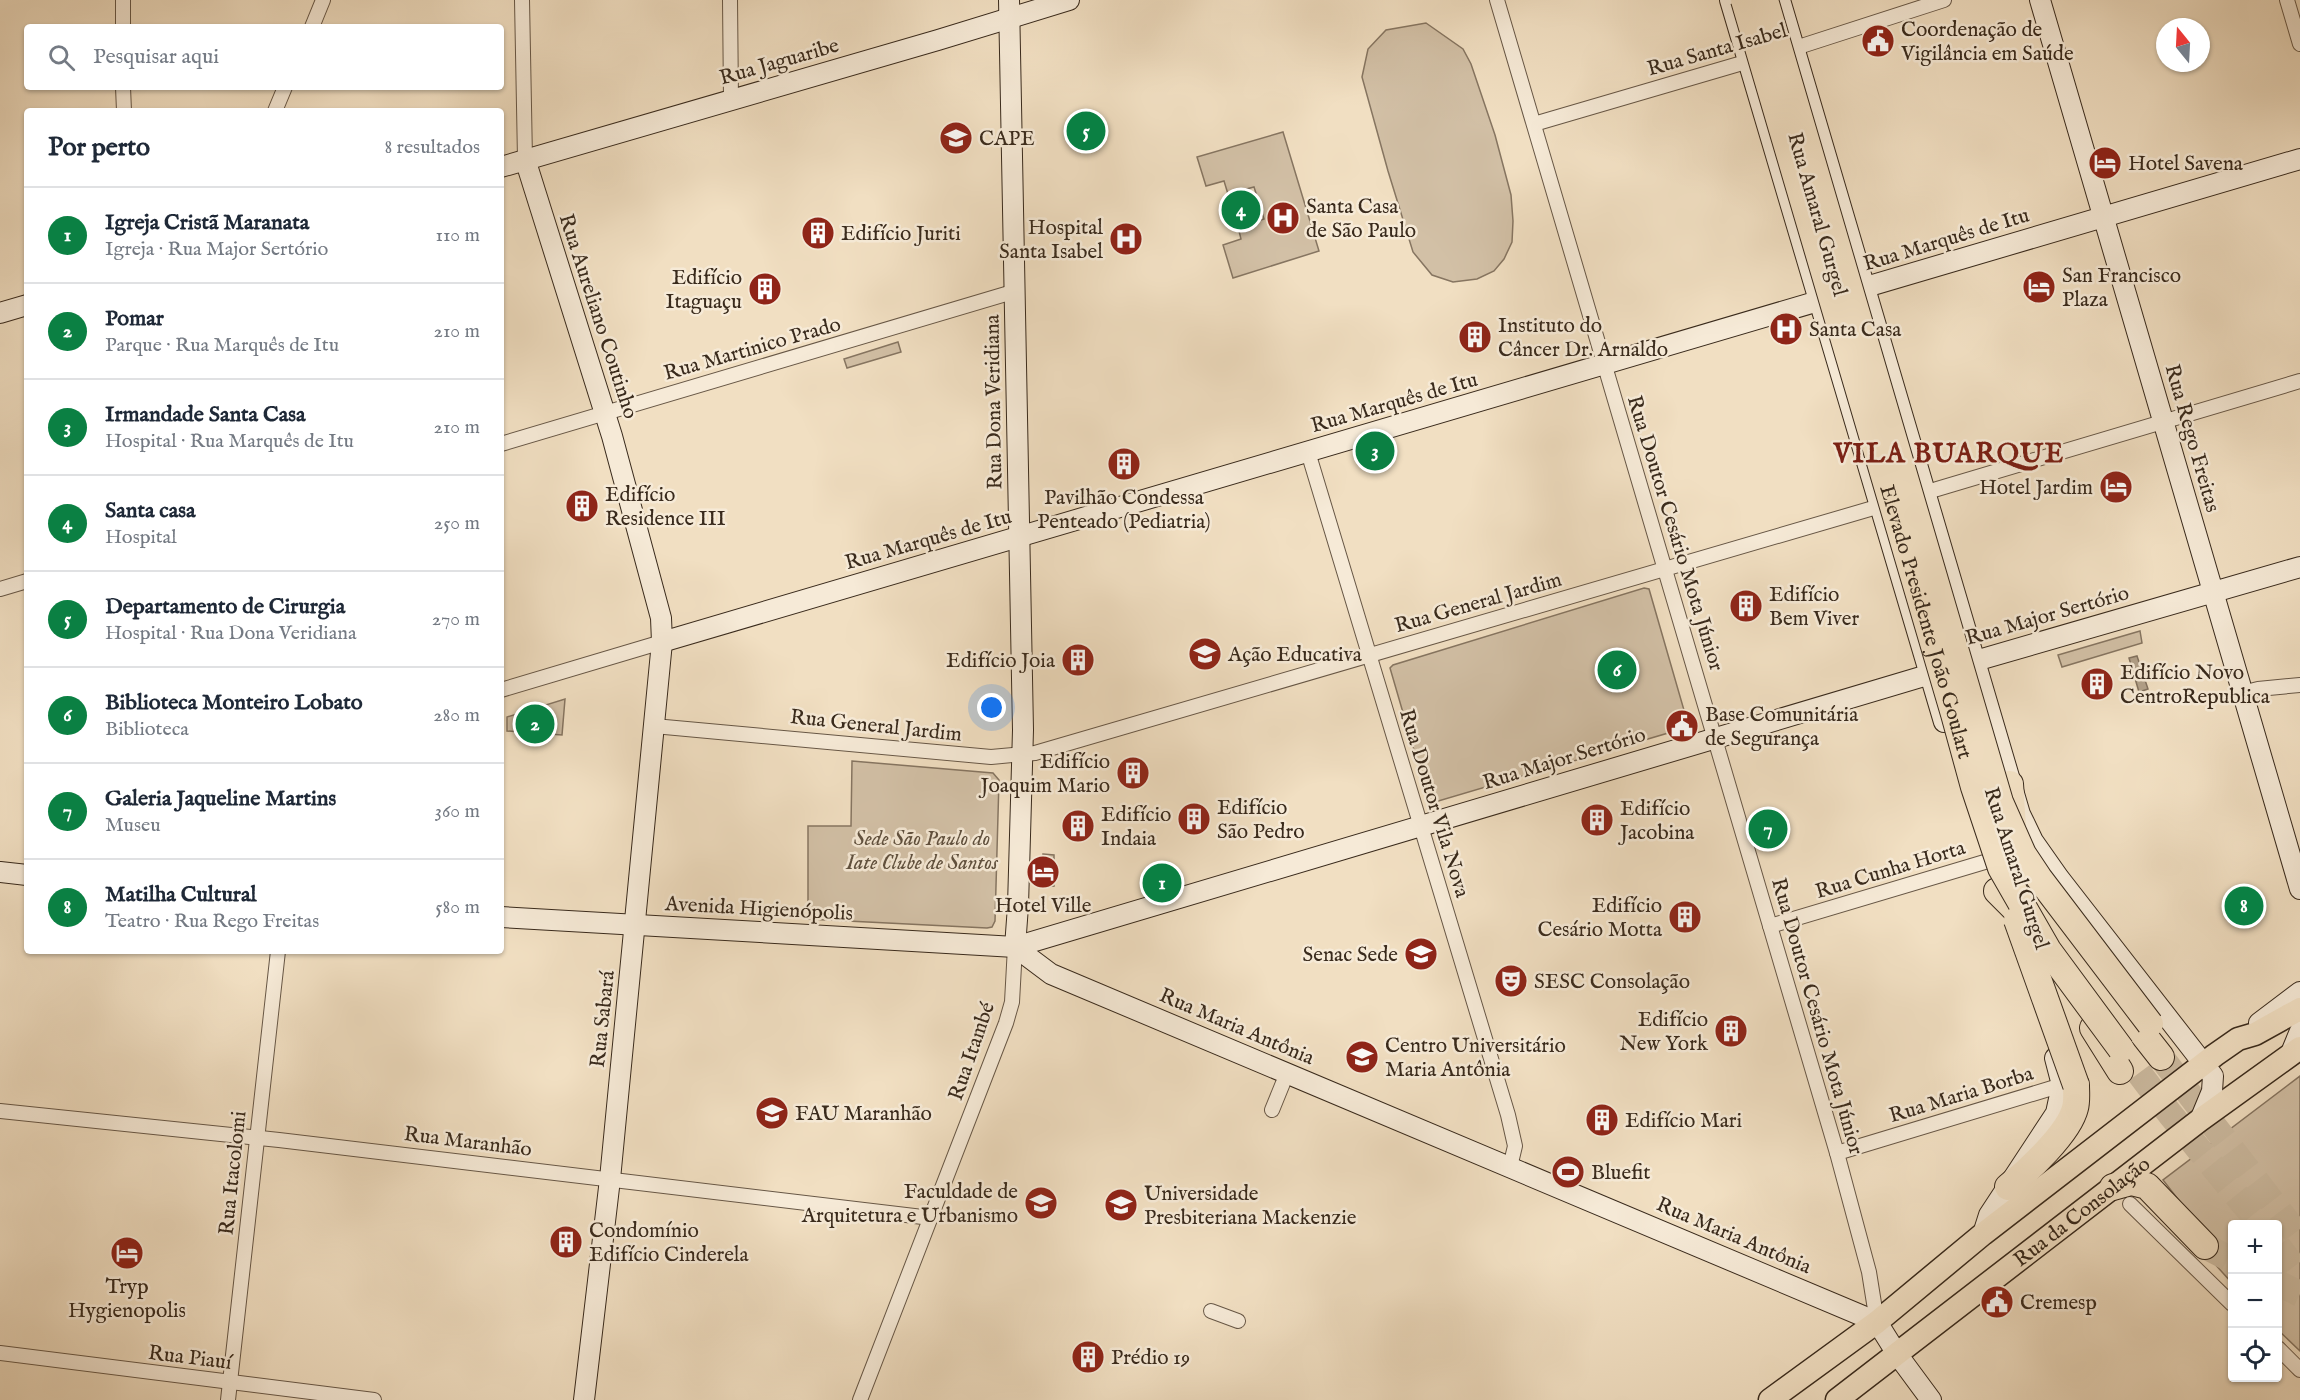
<!DOCTYPE html>
<html lang="pt">
<meta charset="utf-8">
<style>
body{margin:0;font-family:"IM FELL English",serif;background:#f6f6f7;color:#1f2937}
.controls{position:absolute;right:18px;bottom:18px;display:grid;overflow:hidden;border-radius:6px;box-shadow:0 2px 4px #0004}
.controls button{width:54px;height:54px;display:grid;place-items:center;padding:0;border:0;border-bottom:2px solid #e0e1e3;background:#fff;color:#1f2937;font:30px sans-serif}
.compass{position:absolute;left:2156px;top:18px;width:54px;height:54px;border-radius:50%;background:#fff;box-shadow:0 2px 4px #0004;rotate:342deg}
.you{position:absolute;left:992px;top:708px;width:21px;height:21px;margin:-15px;border:4px solid #fff;border-radius:50%;background:#1a73e8;box-shadow:0 0 0 9px #1a73e833}
.badge{display:grid;place-items:center;width:39px;height:39px;border-radius:50%;background:#0b8043;color:#fff;font-size:20px;font-weight:700}
.pin{position:absolute;translate:-50% -50%;border:3px solid #fff;box-shadow:0 2px 6px #0006}
.list{margin:0;padding:0;list-style:none}
h2{display:flex;justify-content:space-between;align-items:center;height:78px;margin:0;padding:0 24px;font-size:26px}
h2 small{font-size:20px;font-weight:400;color:#747a83}
.list li{display:grid;grid-template-columns:39px 1fr auto;gap:18px;align-items:center;box-sizing:border-box;height:96px;padding:0 24px;border-top:2px solid #e0e1e3}
.list b{display:block;font-size:22px;white-space:nowrap}
.list p{margin:0;font-size:20px;white-space:nowrap;color:#747a83}
.list em{font-size:20px;font-style:normal;color:#747a83}
.icon{flex:none;width:33px;height:33px;fill:none;stroke:currentColor;stroke-width:2;stroke-linecap:round;stroke-linejoin:round}
.map{position:relative;flex:none;width:2300px;height:1400px;overflow:hidden}
.search{position:absolute;background:#fff;box-shadow:0 2px 4px #0004;left:24px;top:24px;width:480px;height:66px;display:flex;align-items:center;gap:15px;box-sizing:border-box;padding:0 21px;border-radius:6px;color:#747a83;font-size:22px}
.panel{position:absolute;background:#fff;box-shadow:0 2px 4px #0004;left:24px;top:108px;width:480px;height:846px;border-radius:6px}
.map>svg:first-child{display:block}
.green{fill:#d2c0a6;stroke:#867561;stroke-width:1.5}
.water{fill:#b2a18a;stroke:#82715e;stroke-width:1.5}
.lines{fill:none;stroke-linecap:round;stroke-linejoin:round}
.highway-tunnel{stroke:#ccbba1;stroke-width:26;stroke-dasharray:26 13;stroke-linecap:butt}
.street-casing{stroke:#675746;stroke-width:16}
.secondary-casing{stroke:#392a1c;stroke-width:22}
.primary-casing{stroke:#392a1c;stroke-width:25}
.highway-casing{stroke:#392a1c;stroke-width:28}
.street{stroke:#f6ead7;stroke-width:14}
.secondary{stroke:#f6ead7;stroke-width:20}
.primary{stroke:#f1dfc2;stroke-width:22}
.highway{stroke:#f1dfc2;stroke-width:26}
.highway-bridge-casing{stroke:#392a1c;stroke-width:28;stroke-linecap:butt}
.highway-bridge{stroke:#f1dfc2;stroke-width:26}
.labels{text-anchor:middle;stroke-width:5;stroke-linejoin:round;paint-order:stroke}
.poi-label{font-size:21px;fill:#392a1c;stroke:#f6ead7;text-anchor:start}
.street-label{font-size:21px;fill:#392a1c;stroke:#f6ead7}
.park-label{font-size:21px;font-style:italic;fill:#5f503e;stroke:#f6ead7}
.district-label{font-size:27px;font-weight:bold;letter-spacing:1.5px;fill:#7a1f14;stroke:#f6ead7}
</style>
<div class="map">
<svg width="2300" height="1400" viewBox="0 0 2300 1400">
<rect width="100%" height="100%" fill="#f1dfc2"/>
<filter id="stains"><feTurbulence type="fractalNoise" baseFrequency=".00333" numOctaves="4"/><feColorMatrix values="0 0 0 0 .2 0 0 0 0 .09 0 0 0 0 .02 0 0 0 .5 -.17"/></filter>
<radialGradient id="worn" r=".72"><stop offset=".6" stop-color="#630" stop-opacity="0"/><stop offset="1" stop-color="#630" stop-opacity=".3"/></radialGradient>
<g class="green">
<polygon points="1426,23 1463,49 1471,64 1495,135 1511,195 1513,221 1512,242 1504,259 1494,271 1477,279 1453,282 1432,275 1413,252 1388,171 1362,77 1368,49 1386,30"/>
<polygon points="1283,132 1319,251 1233,278 1223,245 1241,239 1238,227 1264,219 1254,187 1228,194 1224,181 1206,186 1197,157"/>
<polygon points="898,342 901,352 847,368 844,359"/>
<polygon points="1644,588 1649,589 1688,724 1685,728 1435,802 1430,801 1427,795 1390,668 1393,665"/>
<polygon points="2140,631 2142,643 2062,667 2058,655"/>
<polygon points="565,699 562,735 507,731 507,717"/>
<polygon points="852,761 993,773 999,780 995,921 992,927 987,928 808,919 808,826 851,826"/>
<polygon points="1043,854 1054,855 1054,870 1052,870 1054,886 1043,887"/>
<polygon points="2300,1076 2300,1351 2278,1330 2278,1224 2232,1224 2232,1283 2203,1251 2213,1244 2163,1180"/>
</g>
<polygon class="water" points="2137,656 2148,689 2139,692 2129,658"/>
<g class="lines">
<g class="highway-tunnel">
<polyline points="2161,1057 2300,1238"/>
<polyline points="2139,1073 2170,1114 2260,1224"/>
<polyline points="2205,1246 2232,1260"/>
<polyline points="2278,1246 2300,1275"/>
<polyline points="2278,1283 2300,1294"/>
</g>
<defs>
<g id="street">
<polyline points="123,0 123,27"/>
<polyline points="522,0 525,159"/>
<polyline points="730,0 731,99"/>
<polyline points="1497,0 1837,1153 1869,1272 1877,1322"/>
<polyline points="2287,0 2300,44"/>
<polyline points="312,27 323,0"/>
<polyline points="1786,51 1944,0"/>
<polyline points="123,87 124,111"/>
<polyline points="275,111 285,87"/>
<polyline points="1534,124 1756,59"/>
<polyline points="501,444 1016,291"/>
<polyline points="1308,452 1508,1115 1515,1146 1510,1167"/>
<polyline points="1917,495 2300,381"/>
<polyline points="0,589 27,581"/>
<polyline points="501,690 662,642"/>
<polyline points="2242,693 2258,689 2300,685"/>
<polyline points="654,726 991,757 1035,753 1887,504"/>
<polyline points="1770,926 1988,861"/>
<polyline points="1272,1110 1283,1083"/>
<polyline points="0,1111 279,1140 931,1218"/>
<polyline points="1837,1153 2062,1085"/>
<polyline points="2130,1204 2232,1304"/>
<polyline points="1211,1311 1238,1321"/>
<polyline points="2278,1348 2300,1370"/>
<polyline points="0,1353 374,1400"/>
<polyline points="228,1400 278,951"/>
<polyline points="860,1400 1006,1023 1012,1002 1015,947"/>
</g>
<g id="secondary">
<polyline points="1009,0 1023,730 1018,906 1015,947"/>
<polyline points="1730,0 1944,722"/>
<polyline points="1780,0 2020,814 2033,841 2059,878 2213,1076 2212,1091 2200,1120"/>
<polyline points="2040,0 2300,889"/>
<polyline points="525,159 612,436 661,618 662,642 610,1179 584,1400"/>
<polyline points="501,167 938,40 1069,0"/>
<polyline points="0,313 27,305"/>
<polyline points="662,642 2300,159"/>
<polyline points="0,872 27,875"/>
<polyline points="501,917 1015,947 1951,668 2300,567"/>
<polyline points="1015,947 1051,974 1877,1322 1897,1354 1931,1400"/>
<polyline points="2259,1023 2300,992"/>
<polyline points="2291,1053 2300,1031"/>
<polyline points="1983,1234 1989,1215 2056,1113 2062,1085 2055,1058"/>
</g>
<g id="primary">
<polyline points="1770,1400 1877,1322 1983,1234 2215,1055 2238,1039 2255,1034 2300,1009"/>
<path id="s1" d="M1837 1400 2200 1120 2300 1048"/>
</g>
<g id="highway">
<polyline points="2010,784 2013,826"/>
<polyline points="1997,891 2018,912 2026,924"/>
<polyline points="2039,891 2061,930 2161,1057"/>
<polyline points="2093,1028 2120,1071"/>
<path d="M2008 1187C2028 1171 2069 1133 2075 1108 2077 1101 2076 1092 2076 1085"/>
<polyline points="2113,1187 2131,1182 2147,1186 2205,1246"/>
</g>
</defs>
<use href="#street" class="street-casing"/>
<use href="#secondary" class="secondary-casing"/>
<use href="#primary" class="primary-casing"/>
<use href="#highway" class="highway-casing"/>
<use href="#street" class="street"/>
<use href="#secondary" class="secondary"/>
<use href="#primary" class="primary"/>
<use href="#highway" class="highway"/>
<defs>
<g id="highway-bridge">
<path id="s2" d="M1744 0 1954 714 1974 787 2001 868 2048 950 2121 1049"/>
<polyline points="1765,0 2000,802 2023,854 2039,878 2150,1024"/>
<polyline points="2017,920 2076,1085"/>
</g>
</defs>
<use href="#highway-bridge" class="highway-bridge-casing"/>
<use href="#highway-bridge" class="highway-bridge"/>
</g>
<defs>
<symbol id="civic-disc" viewBox="-11 -11 22 22"><circle r="9.5" fill="#8f2418" stroke="#f6ead7"/><path d="M-.6-6.5H3V-4.5H.6V-3L4-1V1h2V6H-6V1h2V-1L-.6-3ZM-1.2 2.5V6h2.4V2.5Z" fill="#fff"/></symbol>
<symbol id="school-disc" viewBox="-11 -11 22 22"><circle r="9.5" fill="#8f2418" stroke="#f6ead7"/><path d="M0-5L7-2L0 1L-7-2ZM-4 1L0 2.5L4 1V4Q0 6-4 4Z" fill="#fff"/></symbol>
<symbol id="hotel-disc" viewBox="-11 -11 22 22"><circle r="9.5" fill="#8f2418" stroke="#f6ead7"/><path d="M-6-4.5h1.5V1H6V5H4.5V3h-9V5H-6ZM-4 0a1.8 1.8 0 1 1 3.6 0ZM.5 0V-2.5h3Q6-2.5 6 0Z" fill="#fff"/></symbol>
<symbol id="hospital-disc" viewBox="-11 -11 22 22"><circle r="9.5" fill="#8f2418" stroke="#f6ead7"/><path d="M-5-5h3v3.5h4V-5h3V5h-3V1.5h-4V5h-3Z" fill="#fff"/></symbol>
<symbol id="building-disc" viewBox="-11 -11 22 22"><circle r="9.5" fill="#8f2418" stroke="#f6ead7"/><path d="M-4-6H4V6H1V3H-1V6H-4ZM-2.5-4.3h1.7v1.8h-1.7ZM.8-4.3h1.7v1.8H.8ZM-2.5-1h1.7V.8h-1.7ZM.8-1h1.7V.8H.8Z" fill="#fff"/></symbol>
<symbol id="theatre-disc" viewBox="-11 -11 22 22"><circle r="9.5" fill="#8f2418" stroke="#f6ead7"/><path d="M-5-5.5Q0-4 5-5.5V0Q5 5 0 6Q-5 5-5 0ZM-3.3-2.5H-1v1.5H-3.3ZM1-2.5H3.3v1.5H1ZM-2.8 1Q0 5.5 2.8 1Z" fill="#fff"/></symbol>
<symbol id="university-disc" viewBox="-11 -11 22 22"><circle r="9.5" fill="#8f2418" stroke="#f6ead7"/><path d="M0-5L7-2L0 1L-7-2ZM-4 1L0 2.5L4 1V4Q0 6-4 4Z" fill="#fff"/></symbol>
<symbol id="stadium-disc" viewBox="-11 -11 22 22"><circle r="9.5" fill="#8f2418" stroke="#f6ead7"/><path d="M0-5a6.5 5 0 1 0 0 10a6.5 5 0 1 0 0-10ZM-3.5-1.8h7v3.6h-7Z" fill="#fff"/></symbol>
</defs>
<g fill-rule="evenodd">
<use href="#civic-disc" x="1859" y="22" width="38" height="38"/>
<use href="#school-disc" x="937" y="119" width="38" height="38"/>
<use href="#hotel-disc" x="2086" y="144" width="38" height="38"/>
<use href="#hospital-disc" x="1264" y="199" width="38" height="38"/>
<use href="#building-disc" x="799" y="214" width="38" height="38"/>
<use href="#hospital-disc" x="1107" y="220" width="38" height="38"/>
<use href="#hotel-disc" x="2020" y="268" width="38" height="38"/>
<use href="#building-disc" x="746" y="270" width="38" height="38"/>
<use href="#hospital-disc" x="1767" y="310" width="38" height="38"/>
<use href="#building-disc" x="1456" y="318" width="38" height="38"/>
<use href="#building-disc" x="1105" y="445" width="38" height="38"/>
<use href="#hotel-disc" x="2097" y="468" width="38" height="38"/>
<use href="#building-disc" x="563" y="487" width="38" height="38"/>
<use href="#building-disc" x="1727" y="587" width="38" height="38"/>
<use href="#school-disc" x="1186" y="635" width="38" height="38"/>
<use href="#building-disc" x="1059" y="641" width="38" height="38"/>
<use href="#building-disc" x="2078" y="665" width="38" height="38"/>
<use href="#civic-disc" x="1663" y="707" width="38" height="38"/>
<use href="#building-disc" x="1114" y="754" width="38" height="38"/>
<use href="#building-disc" x="1175" y="800" width="38" height="38"/>
<use href="#building-disc" x="1578" y="801" width="38" height="38"/>
<use href="#building-disc" x="1059" y="807" width="38" height="38"/>
<use href="#hotel-disc" x="1024" y="853" width="38" height="38"/>
<use href="#building-disc" x="1666" y="898" width="38" height="38"/>
<use href="#school-disc" x="1402" y="935" width="38" height="38"/>
<use href="#theatre-disc" x="1492" y="962" width="38" height="38"/>
<use href="#building-disc" x="1712" y="1012" width="38" height="38"/>
<use href="#university-disc" x="1343" y="1038" width="38" height="38"/>
<use href="#university-disc" x="753" y="1094" width="38" height="38"/>
<use href="#building-disc" x="1583" y="1101" width="38" height="38"/>
<use href="#stadium-disc" x="1549" y="1153" width="38" height="38"/>
<use href="#university-disc" x="1022" y="1184" width="38" height="38"/>
<use href="#university-disc" x="1102" y="1186" width="38" height="38"/>
<use href="#building-disc" x="547" y="1223" width="38" height="38"/>
<use href="#hotel-disc" x="108" y="1234" width="38" height="38"/>
<use href="#civic-disc" x="1978" y="1283" width="38" height="38"/>
<use href="#building-disc" x="1069" y="1338" width="38" height="38"/>
</g>
<g class="labels">
<g class="poi-label">
<text x="1901" y="36">Coordenação de<tspan x="1901" dy="24">Vigilância em Saúde</tspan></text>
<text x="979" y="145">CAPE</text>
<text x="2128" y="170">Hotel Savena</text>
<text x="1306" y="213">Santa Casa<tspan x="1306" dy="24">de São Paulo</tspan></text>
<text x="1103" y="234" text-anchor="end">Hospital<tspan x="1103" dy="24">Santa Isabel</tspan></text>
<text x="841" y="240">Edifício Juriti</text>
<text x="2062" y="282">San Francisco<tspan x="2062" dy="24">Plaza</tspan></text>
<text x="742" y="284" text-anchor="end">Edifício<tspan x="742" dy="24">Itaguaçu</tspan></text>
<text x="1498" y="332">Instituto do<tspan x="1498" dy="24">Câncer Dr. Arnaldo</tspan></text>
<text x="1809" y="336">Santa Casa</text>
<text x="2093" y="494" text-anchor="end">Hotel Jardim</text>
<text x="605" y="501">Edifício<tspan x="605" dy="24">Residence III</tspan></text>
<text x="1124" y="504" text-anchor="middle">Pavilhão Condessa<tspan x="1124" dy="24">Penteado (Pediatria)</tspan></text>
<text x="1769" y="601">Edifício<tspan x="1769" dy="24">Bem Viver</tspan></text>
<text x="1228" y="661">Ação Educativa</text>
<text x="1055" y="667" text-anchor="end">Edifício Joia</text>
<text x="2120" y="679">Edifício Novo<tspan x="2120" dy="24">CentroRepublica</tspan></text>
<text x="1705" y="721">Base Comunitária<tspan x="1705" dy="24">de Segurança</tspan></text>
<text x="1110" y="768" text-anchor="end">Edifício<tspan x="1110" dy="24">Joaquim Mario</tspan></text>
<text x="1217" y="814">Edifício<tspan x="1217" dy="24">São Pedro</tspan></text>
<text x="1620" y="815">Edifício<tspan x="1620" dy="24">Jacobina</tspan></text>
<text x="1101" y="821">Edifício<tspan x="1101" dy="24">Indaia</tspan></text>
<text x="1043" y="912" text-anchor="middle">Hotel Ville</text>
<text x="1662" y="912" text-anchor="end">Edifício<tspan x="1662" dy="24">Cesário Motta</tspan></text>
<text x="1398" y="961" text-anchor="end">Senac Sede</text>
<text x="1534" y="988">SESC Consolação</text>
<text x="1708" y="1026" text-anchor="end">Edifício<tspan x="1708" dy="24">New York</tspan></text>
<text x="1385" y="1052">Centro Universitário<tspan x="1385" dy="24">Maria Antônia</tspan></text>
<text x="795" y="1120">FAU Maranhão</text>
<text x="1625" y="1127">Edifício Mari</text>
<text x="1591" y="1179">Bluefit</text>
<text x="1018" y="1198" text-anchor="end">Faculdade de<tspan x="1018" dy="24">Arquitetura e Urbanismo</tspan></text>
<text x="1144" y="1200">Universidade<tspan x="1144" dy="24">Presbiteriana Mackenzie</tspan></text>
<text x="589" y="1237">Condomínio<tspan x="589" dy="24">Edifício Cinderela</tspan></text>
<text x="127" y="1293" text-anchor="middle">Tryp<tspan x="127" dy="24">Hygienopolis</tspan></text>
<text x="2020" y="1309">Cremesp</text>
<text x="1111" y="1364">Prédio 19</text>
</g>
<g class="street-label">
<text transform="translate(1717 49) rotate(-16)" y="7">Rua Santa Isabel</text>
<text transform="translate(779 61) rotate(-16)" y="7">Rua Jaguaribe</text>
<text transform="translate(1818 214) rotate(74)" y="7">Rua Amaral Gurgel</text>
<text transform="translate(1946 239) rotate(-17)" y="7">Rua Marquês de Itu</text>
<text transform="translate(599 316) rotate(72)" y="7">Rua Aureliano Coutinho</text>
<text transform="translate(752 348) rotate(-16)" y="7">Rua Martinico Prado</text>
<text transform="translate(993 402) rotate(-91)" y="7">Rua Dona Veridiana</text>
<text transform="translate(1394 402) rotate(-16)" y="7">Rua Marquês de Itu</text>
<text transform="translate(2193 438) rotate(74)" y="7">Rua Rego Freitas</text>
<text transform="translate(1676 533) rotate(73)" y="7">Rua Doutor Cesário Mota Júnior</text>
<text transform="translate(928 539) rotate(-16)" y="7">Rua Marquês de Itu</text>
<text transform="translate(1478 602) rotate(-16)" y="7">Rua General Jardim</text>
<text transform="translate(2047 615) rotate(-16)" y="7">Rua Major Sertório</text>
<text dy="7" stroke="none"><textPath href="#s2" startOffset="648">Elevado Presidente João Goulart</textPath></text>
<text transform="translate(876 725) rotate(6)" y="7">Rua General Jardim</text>
<text transform="translate(1564 758) rotate(-17)" y="7">Rua Major Sertório</text>
<text transform="translate(1435 803) rotate(73)" y="7">Rua Doutor Vila Nova</text>
<text transform="translate(2017 868) rotate(72)" y="7">Rua Amaral Gurgel</text>
<text transform="translate(1890 869) rotate(-17)" y="7">Rua Cunha Horta</text>
<text transform="translate(759 908) rotate(3)" y="7">Avenida Higienópolis</text>
<text transform="translate(1818 1016) rotate(74)" y="7">Rua Doutor Cesário Mota Júnior</text>
<text transform="translate(602 1019) rotate(-84)" y="7">Rua Sabará</text>
<text transform="translate(1237 1026) rotate(23)" y="7">Rua Maria Antônia</text>
<text transform="translate(971 1051) rotate(-71)" y="7">Rua Itambé</text>
<text transform="translate(1961 1094) rotate(-17)" y="7">Rua Maria Borba</text>
<text transform="translate(468 1141) rotate(7)" y="7">Rua Maranhão</text>
<text transform="translate(232 1173) rotate(-84)" y="7">Rua Itacolomi</text>
<text dy="7" stroke="none"><textPath href="#s1" startOffset="309">Rua da Consolação</textPath></text>
<text transform="translate(1734 1235) rotate(23)" y="7">Rua Maria Antônia</text>
<text transform="translate(190 1357) rotate(7)" y="7">Rua Piauí</text>
</g>
<g class="park-label">
<text x="922" y="845">Sede São Paulo do<tspan x="922" dy="24">Iate Clube de Santos</tspan></text>
</g>
<g class="district-label">
<text x="1949" y="462">VILA BUARQUE</text>
</g>
</g>
<rect width="100%" height="100%" filter="url(#stains)"/>
<rect width="100%" height="100%" fill="url(#worn)"/>
</svg>
<div class="controls">
<button>+</button>
<button>−</button>
<button><svg class="icon" aria-label="locate" viewBox="0 0 24 24"><circle cx="12" cy="12" r="6"/><path d="M12 2v4M12 18v4M2 12h4M18 12h4"/></svg></button>
</div>
<svg class="compass" viewBox="-18 -18 36 36"><path d="M0-13l5 13h-10z" fill="#e53935"/><path d="M0 13l5-13h-10z" fill="#747a83"/></svg>
<div class="you"></div>
<div class="pin badge" style="left:1162px;top:883px">1</div>
<div class="pin badge" style="left:535px;top:724px">2</div>
<div class="pin badge" style="left:1375px;top:451px">3</div>
<div class="pin badge" style="left:1241px;top:210px">4</div>
<div class="pin badge" style="left:1086px;top:131px">5</div>
<div class="pin badge" style="left:1617px;top:670px">6</div>
<div class="pin badge" style="left:1768px;top:829px">7</div>
<div class="pin badge" style="left:2244px;top:906px">8</div>
<div class="search"><svg class="icon" aria-label="search" viewBox="0 0 24 24"><circle cx="10" cy="10" r="6"/><path d="M15 15l6 6"/></svg>Pesquisar aqui</div>
<section class="panel">
<h2>Por perto<small>8 resultados</small></h2>
<ul class="list">
<li><span class="badge">1</span><div><b>Igreja Cristã Maranata</b><p>Igreja · Rua Major Sertório</p></div><em>110 m</em></li>
<li><span class="badge">2</span><div><b>Pomar</b><p>Parque · Rua Marquês de Itu</p></div><em>210 m</em></li>
<li><span class="badge">3</span><div><b>Irmandade Santa Casa</b><p>Hospital · Rua Marquês de Itu</p></div><em>210 m</em></li>
<li><span class="badge">4</span><div><b>Santa casa</b><p>Hospital</p></div><em>250 m</em></li>
<li><span class="badge">5</span><div><b>Departamento de Cirurgia</b><p>Hospital · Rua Dona Veridiana</p></div><em>270 m</em></li>
<li><span class="badge">6</span><div><b>Biblioteca Monteiro Lobato</b><p>Biblioteca</p></div><em>280 m</em></li>
<li><span class="badge">7</span><div><b>Galeria Jaqueline Martins</b><p>Museu</p></div><em>360 m</em></li>
<li><span class="badge">8</span><div><b>Matilha Cultural</b><p>Teatro · Rua Rego Freitas</p></div><em>580 m</em></li>
</ul>
</section>
</div>
